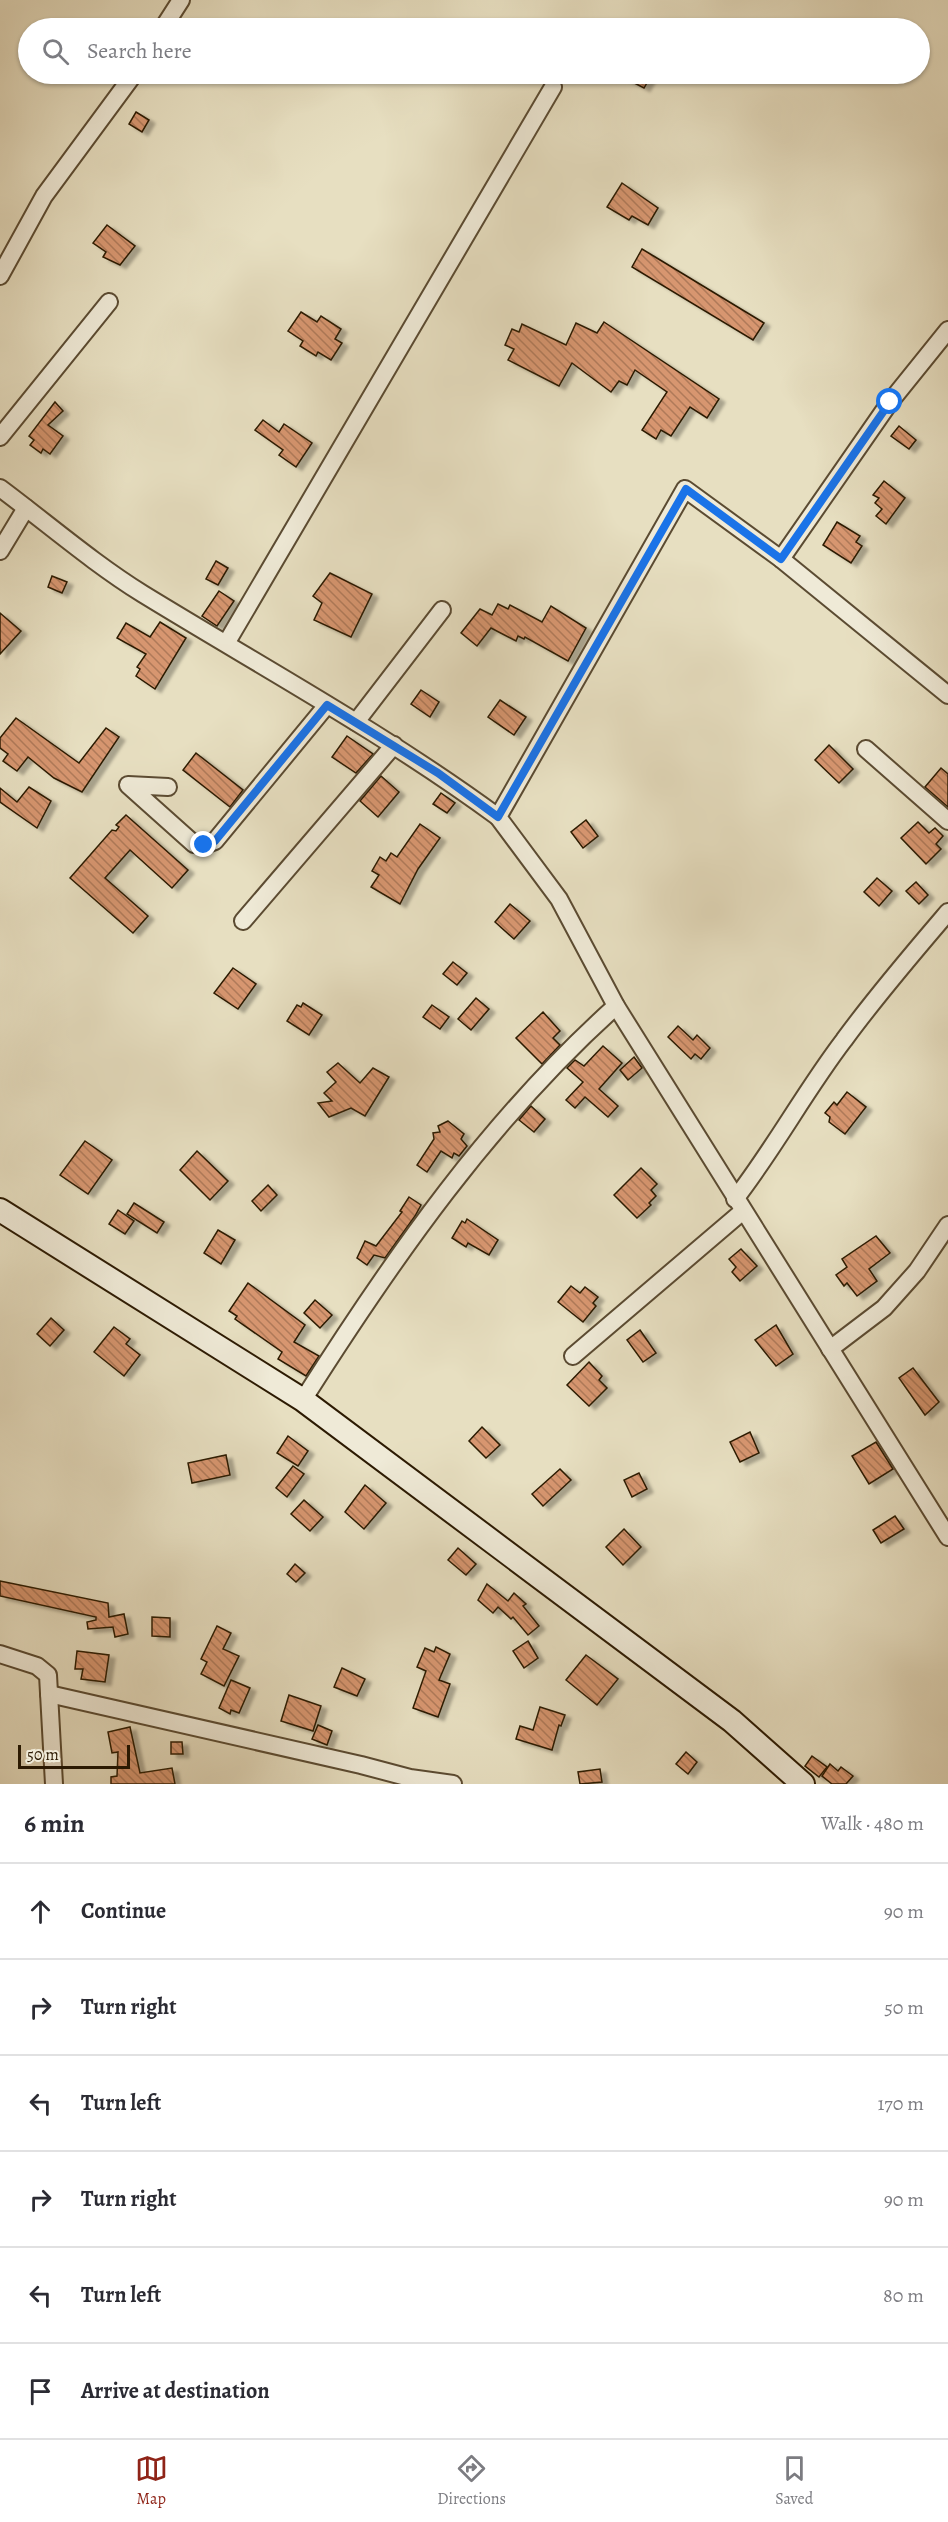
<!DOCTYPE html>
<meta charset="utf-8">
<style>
body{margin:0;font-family:Alegreya,serif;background:#f2f2f3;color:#2b2b33}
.scale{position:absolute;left:18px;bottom:15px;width:112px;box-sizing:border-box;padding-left:6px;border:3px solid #2c1a02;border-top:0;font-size:16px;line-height:21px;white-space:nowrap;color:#2c1a02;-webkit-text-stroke:4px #efead7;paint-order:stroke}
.stop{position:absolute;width:18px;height:18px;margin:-14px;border:4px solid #1a73e8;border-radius:50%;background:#fff}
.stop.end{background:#1a73e8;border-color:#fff;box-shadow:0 2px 6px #0008}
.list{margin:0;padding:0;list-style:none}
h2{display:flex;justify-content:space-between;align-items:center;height:78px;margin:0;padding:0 24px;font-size:26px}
h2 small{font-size:20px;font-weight:400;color:#7c7c81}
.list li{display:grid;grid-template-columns:39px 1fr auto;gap:18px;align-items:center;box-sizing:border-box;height:96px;padding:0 24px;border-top:2px solid #e1e1e2}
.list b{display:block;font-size:22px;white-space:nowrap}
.list em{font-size:20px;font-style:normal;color:#7c7c81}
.icon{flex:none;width:33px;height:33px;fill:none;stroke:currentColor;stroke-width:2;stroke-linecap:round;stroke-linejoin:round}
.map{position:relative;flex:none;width:948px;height:1784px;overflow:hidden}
.search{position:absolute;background:#fff;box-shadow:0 2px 4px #0004;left:18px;right:18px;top:18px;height:66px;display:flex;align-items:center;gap:15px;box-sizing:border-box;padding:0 21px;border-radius:33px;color:#7c7c81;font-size:22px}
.sheet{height:654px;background:#fff}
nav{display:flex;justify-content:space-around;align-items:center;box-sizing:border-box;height:84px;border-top:2px solid #e1e1e2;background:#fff;font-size:16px;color:#7c7c81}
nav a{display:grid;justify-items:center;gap:3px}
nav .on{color:#8f2418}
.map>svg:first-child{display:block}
.building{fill:url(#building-back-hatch);stroke:#2c1a02;stroke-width:1.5;filter:url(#shadow)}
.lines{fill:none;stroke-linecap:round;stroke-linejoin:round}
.street-casing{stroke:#5b4b32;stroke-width:20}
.secondary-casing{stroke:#2c1a02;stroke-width:26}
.street{stroke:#efead7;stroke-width:16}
.secondary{stroke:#efead7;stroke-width:22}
.route{stroke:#1a73e8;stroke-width:8}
</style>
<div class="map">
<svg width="948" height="1784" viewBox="0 0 948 1784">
<defs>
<pattern id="building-back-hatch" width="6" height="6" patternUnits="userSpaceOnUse" patternTransform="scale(1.5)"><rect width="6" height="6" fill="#d79670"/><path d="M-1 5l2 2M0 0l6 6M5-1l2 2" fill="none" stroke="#af7a5a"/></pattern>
<filter id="shadow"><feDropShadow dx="6" dy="3.5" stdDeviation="1.5" flood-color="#0004"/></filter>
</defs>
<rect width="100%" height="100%" fill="#e7dfc1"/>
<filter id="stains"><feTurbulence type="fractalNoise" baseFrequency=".00333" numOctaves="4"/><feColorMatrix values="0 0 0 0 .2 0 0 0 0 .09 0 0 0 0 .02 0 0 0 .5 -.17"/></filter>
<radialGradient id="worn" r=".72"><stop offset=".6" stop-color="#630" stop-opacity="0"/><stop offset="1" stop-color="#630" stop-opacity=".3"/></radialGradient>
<g class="building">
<polygon points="617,74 652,74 644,88"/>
<polygon points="136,112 149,120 142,132 129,124"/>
<polygon points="622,183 658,208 648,225 632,216 629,220 607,207"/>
<polygon points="107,225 135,246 120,265 103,257 106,252 93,243"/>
<polygon points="642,249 764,323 753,340 632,267"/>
<polygon points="301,312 317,322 321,316 341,329 335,339 342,343 331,360 318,352 316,356 300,346 303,341 288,331"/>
<polygon points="604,322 719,399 707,418 690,407 671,436 661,430 656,439 642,430 667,392 635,370 627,385 619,381 611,392 572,363 559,386 508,360 514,349 505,345 512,329 519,332 522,324 566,345 576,323 597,333"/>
<polygon points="55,402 63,411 48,425 63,436 50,454 43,449 41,453 30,445 34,440 29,436"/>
<polygon points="263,420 279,432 284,424 312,443 296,467 279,455 283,450 255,430"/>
<polygon points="899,426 916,440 909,449 891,436"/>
<polygon points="884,481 905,498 886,524 876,516 882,509 875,503 879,498 873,495"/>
<polygon points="837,522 860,536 856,542 862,546 851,563 823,545"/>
<polygon points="216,561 228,568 218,585 206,579"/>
<polygon points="330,573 372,594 351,637 314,620 322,603 313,596"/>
<polygon points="52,576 67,582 62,593 48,587"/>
<polygon points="219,591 234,601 217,626 202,616"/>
<polygon points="498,604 508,609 510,605 542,622 551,606 586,628 568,661 525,637 524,639 518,636 516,641 491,628 477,646 461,633 480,609 492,615"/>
<polygon points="0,613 21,631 0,654"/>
<polygon points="160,622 186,638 155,689 136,676 140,669 137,667 146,654 117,638 126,623 150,637"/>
<polygon points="421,690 439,702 430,717 411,704"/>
<polygon points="500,700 526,717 514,735 488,717"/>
<polygon points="16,718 79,763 106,728 119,737 82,792 54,778 28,757 17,771 3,761 8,754 0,748 0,738"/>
<polygon points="347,736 373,754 356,773 332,757"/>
<polygon points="829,745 853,769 839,783 815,760"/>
<polygon points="196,753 243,790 230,807 183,770"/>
<polygon points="941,768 948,774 948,807 925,787"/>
<polygon points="381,776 399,792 378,817 360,801"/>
<polygon points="29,787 51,801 37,828 0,802 0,788 17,802"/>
<polygon points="441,793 455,803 447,813 433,804"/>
<polygon points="126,815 188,870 172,888 130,850 105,878 148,916 133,933 70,878 112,830 116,831 119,827 116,825"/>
<polygon points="586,820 598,836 583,848 571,832"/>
<polygon points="918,822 929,833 935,828 943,836 936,844 941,849 926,864 901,838"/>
<polygon points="420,824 440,838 418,869 400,904 371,887 379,875 372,871 380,857 386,861 391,853 397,857"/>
<polygon points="877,878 892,891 879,906 864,892"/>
<polygon points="916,882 928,895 919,904 906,891"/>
<polygon points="510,904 530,921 514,939 495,922"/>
<polygon points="453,962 467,973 457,985 443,974"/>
<polygon points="233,968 256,984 238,1009 214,993"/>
<polygon points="476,998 489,1009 471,1030 458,1019"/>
<polygon points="303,1003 322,1015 309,1035 287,1021 297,1005 301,1007"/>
<polygon points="432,1005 449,1017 440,1029 423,1017"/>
<polygon points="543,1012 560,1031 553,1038 560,1045 542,1064 516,1038"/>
<polygon points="678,1026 693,1040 697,1035 710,1048 701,1059 695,1054 691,1059 668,1037"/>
<polygon points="603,1046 622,1063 599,1089 618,1106 608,1117 585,1097 575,1108 566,1100 583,1082 567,1068 575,1060 584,1066"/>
<polygon points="634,1057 642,1068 628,1080 620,1070"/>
<polygon points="338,1063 360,1083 373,1068 389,1077 365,1116 351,1108 329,1117 318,1103 332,1101 324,1093 336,1082 327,1072"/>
<polygon points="847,1092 866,1107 845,1134 829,1122 830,1117 825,1113 834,1102 837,1105"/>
<polygon points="531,1106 545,1119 534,1132 519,1120"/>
<polygon points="448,1121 464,1134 461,1139 467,1146 459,1156 454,1153 452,1158 441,1151 427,1172 417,1165 434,1139 433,1133 440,1132 438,1126"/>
<polygon points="85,1141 112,1160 88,1194 60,1175"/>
<polygon points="197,1151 228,1181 210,1200 180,1170"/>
<polygon points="641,1168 657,1184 651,1190 656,1196 649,1203 651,1205 637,1218 614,1195"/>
<polygon points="268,1185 277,1195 261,1211 252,1201"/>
<polygon points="409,1197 421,1205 415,1216 385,1258 374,1255 367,1265 357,1258 365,1241 376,1246 402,1212 400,1211"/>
<polygon points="134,1203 164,1222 157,1233 127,1214"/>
<polygon points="118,1210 134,1221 125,1234 109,1224"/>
<polygon points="467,1219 498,1240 489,1255 468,1243 466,1247 452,1238 462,1221 465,1223"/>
<polygon points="218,1230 235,1240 221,1264 204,1253"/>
<polygon points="876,1236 890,1253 869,1269 877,1281 857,1296 847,1283 844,1286 836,1275 847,1267 842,1259"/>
<polygon points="741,1249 757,1266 740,1281 732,1272 736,1267 729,1259"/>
<polygon points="248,1283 305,1325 294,1342 319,1356 306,1376 278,1359 282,1352 235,1319 237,1316 229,1311"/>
<polygon points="571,1286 580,1293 585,1287 598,1297 593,1303 596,1306 583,1322 558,1302"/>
<polygon points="315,1300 332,1315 320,1328 304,1313"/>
<polygon points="51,1318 64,1330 50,1346 37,1334"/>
<polygon points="776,1325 793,1354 776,1366 755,1340"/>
<polygon points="114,1327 130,1339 126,1344 140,1355 124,1376 94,1352"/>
<polygon points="640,1330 656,1353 643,1362 627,1340"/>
<polygon points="589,1362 602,1376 599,1380 607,1388 589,1406 567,1385"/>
<polygon points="913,1368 939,1402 925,1415 899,1378"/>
<polygon points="482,1427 500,1445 486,1458 469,1441"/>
<polygon points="750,1432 759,1453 740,1462 730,1442"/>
<polygon points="288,1436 308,1451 298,1466 277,1453"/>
<polygon points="876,1442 893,1469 869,1484 852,1456"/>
<polygon points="226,1455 230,1475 192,1483 188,1463"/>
<polygon points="293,1466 304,1474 287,1497 276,1488"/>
<polygon points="560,1469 571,1480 543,1506 532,1494"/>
<polygon points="639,1473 647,1489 632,1497 624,1480"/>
<polygon points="365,1485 386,1503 364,1529 345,1512"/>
<polygon points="304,1500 323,1517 310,1531 291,1514"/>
<polygon points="895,1516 904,1529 881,1543 873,1530"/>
<polygon points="624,1529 641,1547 623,1565 606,1547"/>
<polygon points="458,1548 476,1564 466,1575 448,1560"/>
<polygon points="295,1564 305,1573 296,1582 287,1574"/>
<polygon points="0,1581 108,1603 109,1617 124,1614 128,1634 115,1637 113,1627 88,1629 87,1622 96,1620 96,1617 0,1596"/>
<polygon points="487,1584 508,1601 514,1593 526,1604 523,1606 539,1626 528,1635 513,1617 511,1619 498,1607 493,1613 478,1600"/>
<polygon points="152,1617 170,1618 170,1637 152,1636"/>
<polygon points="217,1626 231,1633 223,1649 239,1656 224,1686 201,1674 207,1662 201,1659"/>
<polygon points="528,1641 538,1658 524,1668 513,1651"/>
<polygon points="436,1647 450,1654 439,1680 450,1684 438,1717 413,1708 426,1671 417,1667 425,1648 434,1652"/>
<polygon points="77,1651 109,1655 105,1682 81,1679 83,1669 75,1669"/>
<polygon points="586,1655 618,1679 597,1705 566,1680"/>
<polygon points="342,1668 365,1679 357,1696 334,1687"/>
<polygon points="231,1680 250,1688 239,1713 231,1710 230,1714 219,1708"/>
<polygon points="289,1695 321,1706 313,1731 281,1721"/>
<polygon points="540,1707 565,1715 561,1726 559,1725 552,1750 516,1739 520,1726 533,1730"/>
<polygon points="318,1725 332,1731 327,1745 312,1739"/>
<polygon points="130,1727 140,1773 172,1768 175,1784 111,1784 111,1777 117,1776 118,1752 112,1753 108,1732"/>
<polygon points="171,1742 182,1742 183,1754 171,1754"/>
<polygon points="686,1752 697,1762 688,1774 676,1764"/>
<polygon points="812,1756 827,1767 819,1777 805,1766"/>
<polygon points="830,1764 838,1771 841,1767 853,1776 846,1784 832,1784 822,1776"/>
<polygon points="600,1769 602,1782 580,1784 578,1772"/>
</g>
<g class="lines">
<defs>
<g id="street">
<polyline points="163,28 181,0"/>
<polyline points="0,276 44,196 134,74"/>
<polyline points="0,437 109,302"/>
<path d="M0 488C47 523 93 563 143 594 262 667 385 734 498 817"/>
<polyline points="0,551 26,508"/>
<polyline points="781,559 890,402 948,330"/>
<polyline points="227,642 553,87"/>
<polyline points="948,695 781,559 685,489 498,817 559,899 616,1006 948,1537"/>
<polyline points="356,722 442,610"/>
<polyline points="866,749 948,821"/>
<polyline points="168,787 128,785 194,844 204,845 215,841 327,705"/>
<polyline points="243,921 394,745"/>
<path d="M735 1199C774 1149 805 1091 844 1040 876 996 913 953 948 912"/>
<polyline points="830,1349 884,1308 917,1271 948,1225"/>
<polyline points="573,1356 743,1211"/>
<path d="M303 1400C393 1258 490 1119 616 1006"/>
<polyline points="0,1654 37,1666 48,1675 54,1784"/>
<polyline points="49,1694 361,1765 410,1778 453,1784"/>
</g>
<polyline id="secondary" points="0,1210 303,1400 732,1721 803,1784"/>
</defs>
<use href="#street" class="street-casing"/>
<use href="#secondary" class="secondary-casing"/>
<use href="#street" class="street"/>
<use href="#secondary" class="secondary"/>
</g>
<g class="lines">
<polyline class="route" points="204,845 215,841 327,705 438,773 498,817 686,489 781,559 890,402"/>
</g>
<rect width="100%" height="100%" filter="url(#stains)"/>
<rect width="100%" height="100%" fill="url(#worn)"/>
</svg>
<div class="scale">50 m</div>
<div class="stop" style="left:890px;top:402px"></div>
<div class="stop end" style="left:204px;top:845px"></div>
<div class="search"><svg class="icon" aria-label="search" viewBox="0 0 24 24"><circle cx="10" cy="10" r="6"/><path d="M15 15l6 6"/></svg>Search here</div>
</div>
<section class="sheet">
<h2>6 min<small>Walk · 480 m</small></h2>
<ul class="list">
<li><svg class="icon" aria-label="ahead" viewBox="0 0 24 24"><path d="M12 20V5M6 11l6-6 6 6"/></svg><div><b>Continue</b></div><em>90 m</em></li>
<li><svg class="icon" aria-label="right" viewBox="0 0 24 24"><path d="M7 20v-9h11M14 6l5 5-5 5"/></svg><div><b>Turn right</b></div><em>50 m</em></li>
<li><svg class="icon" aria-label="left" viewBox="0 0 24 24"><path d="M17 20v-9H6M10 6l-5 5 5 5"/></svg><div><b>Turn left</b></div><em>170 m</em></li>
<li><svg class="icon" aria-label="right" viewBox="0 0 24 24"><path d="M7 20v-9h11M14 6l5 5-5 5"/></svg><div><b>Turn right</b></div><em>90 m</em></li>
<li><svg class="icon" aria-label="left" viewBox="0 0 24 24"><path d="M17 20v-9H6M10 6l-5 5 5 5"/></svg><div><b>Turn left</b></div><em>80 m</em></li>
<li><svg class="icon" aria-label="arrive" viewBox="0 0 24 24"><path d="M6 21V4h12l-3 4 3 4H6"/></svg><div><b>Arrive at destination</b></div></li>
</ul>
</section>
<nav>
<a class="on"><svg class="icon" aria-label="map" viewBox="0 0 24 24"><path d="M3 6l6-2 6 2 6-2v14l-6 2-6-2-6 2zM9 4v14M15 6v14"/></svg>Map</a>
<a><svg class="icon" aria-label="directions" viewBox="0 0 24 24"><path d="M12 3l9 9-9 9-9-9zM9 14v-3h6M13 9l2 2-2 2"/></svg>Directions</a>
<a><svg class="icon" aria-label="saved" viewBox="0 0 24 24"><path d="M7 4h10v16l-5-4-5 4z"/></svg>Saved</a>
</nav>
